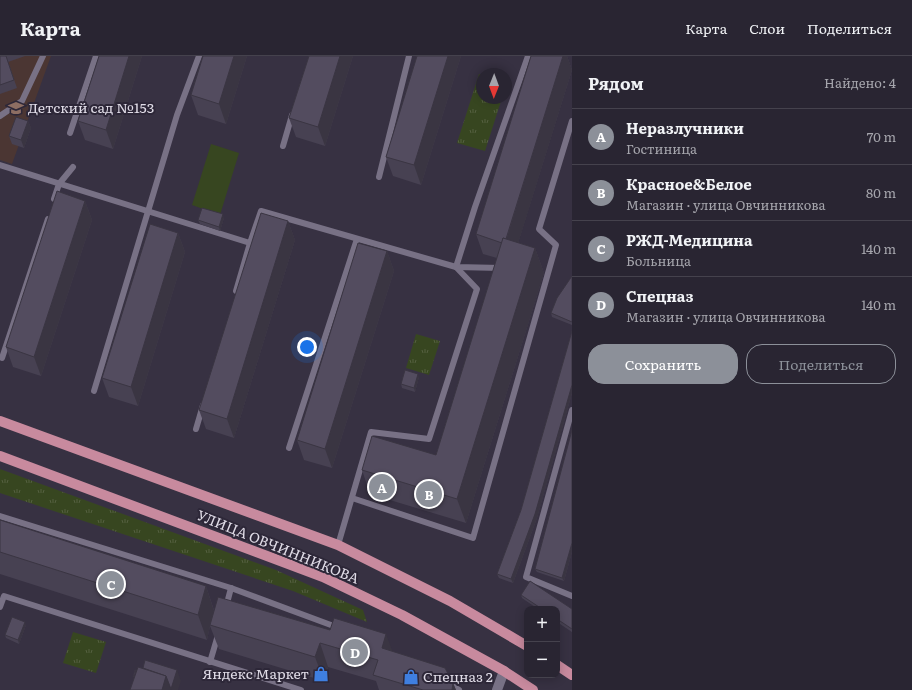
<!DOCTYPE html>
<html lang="ru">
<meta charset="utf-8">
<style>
body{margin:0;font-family:Literata,serif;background:#312d3a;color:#f1f3f6}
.controls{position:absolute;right:12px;bottom:12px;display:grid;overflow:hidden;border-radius:8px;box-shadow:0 2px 10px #0003}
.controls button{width:36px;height:36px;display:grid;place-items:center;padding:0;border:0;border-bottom:1px solid #45424d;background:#292532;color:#f1f3f6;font:20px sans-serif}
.compass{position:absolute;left:476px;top:12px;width:36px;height:36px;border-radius:50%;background:#292532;box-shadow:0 2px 10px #0003;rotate:181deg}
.you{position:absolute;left:307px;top:291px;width:14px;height:14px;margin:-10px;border:3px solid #fff;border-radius:50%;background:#1a73e8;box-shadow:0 0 0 6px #1a73e833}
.badge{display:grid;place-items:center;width:26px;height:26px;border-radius:50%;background:#8c9099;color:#fff;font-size:13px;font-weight:700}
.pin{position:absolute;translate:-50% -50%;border:2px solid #fff;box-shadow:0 1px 4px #0006}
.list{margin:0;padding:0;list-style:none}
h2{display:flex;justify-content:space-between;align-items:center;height:52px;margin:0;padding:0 16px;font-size:17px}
h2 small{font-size:13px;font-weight:400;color:#a5a5ac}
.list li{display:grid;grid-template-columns:26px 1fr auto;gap:12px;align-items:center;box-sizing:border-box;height:56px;padding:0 16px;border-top:1px solid #45424d}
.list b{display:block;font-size:15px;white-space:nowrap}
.list p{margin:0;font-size:13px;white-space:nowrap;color:#a5a5ac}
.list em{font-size:13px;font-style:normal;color:#a5a5ac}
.actions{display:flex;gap:8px;padding:12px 16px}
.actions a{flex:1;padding:9px 0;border:1px solid #8c9099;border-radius:16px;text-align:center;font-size:14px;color:#8c9099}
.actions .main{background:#8c9099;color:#fff}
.map{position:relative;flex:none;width:572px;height:634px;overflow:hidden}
header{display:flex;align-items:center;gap:24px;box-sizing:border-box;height:56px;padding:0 20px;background:#292532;border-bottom:1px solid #45424d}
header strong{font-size:19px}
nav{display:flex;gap:22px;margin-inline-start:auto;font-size:14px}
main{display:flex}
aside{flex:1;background:#292532}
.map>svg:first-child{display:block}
.education{fill:#4b3633}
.grass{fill:url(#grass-tufts)}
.pitch{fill:#374620}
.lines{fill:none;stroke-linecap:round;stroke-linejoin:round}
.service{stroke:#787185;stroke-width:6}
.minor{stroke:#787185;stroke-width:10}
.primary{stroke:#c88a9e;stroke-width:10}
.wall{fill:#474152}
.shaded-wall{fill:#3a3542}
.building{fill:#534c5f;stroke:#3a3542}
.labels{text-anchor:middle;stroke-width:4;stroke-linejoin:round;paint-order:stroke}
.poi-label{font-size:14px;fill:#e0dce7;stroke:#2d2738;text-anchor:start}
.street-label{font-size:14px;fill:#e0dce7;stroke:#2d2738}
</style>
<header>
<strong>Карта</strong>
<nav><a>Карта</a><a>Слои</a><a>Поделиться</a></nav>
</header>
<main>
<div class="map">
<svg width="572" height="634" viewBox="0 0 572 634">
<defs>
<pattern id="grass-tufts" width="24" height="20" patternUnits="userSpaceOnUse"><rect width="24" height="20" fill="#374620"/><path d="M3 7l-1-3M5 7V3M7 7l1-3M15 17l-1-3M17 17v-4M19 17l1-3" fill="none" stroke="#546040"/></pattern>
</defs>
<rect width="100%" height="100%" fill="#373142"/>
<polygon class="education" points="0,0 51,0 12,108 0,104"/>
<g class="grass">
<polygon points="479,18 482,19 482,42 502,42 485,95 457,87"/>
<polygon points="416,278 440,285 429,319 406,312"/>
<polygon points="0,413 276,514 363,554 367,566 293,535 0,437"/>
<polygon points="73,576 106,586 96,617 63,607"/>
</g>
<polygon class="pitch" points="211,88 239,97 220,159 192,149"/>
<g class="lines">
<g class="service">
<polyline points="0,60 22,45 43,0"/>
<polyline points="70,77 96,0"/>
<polyline points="283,90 292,59"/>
<polyline points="0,109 250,187 261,155 456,211 501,212"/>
<polyline points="379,121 409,0"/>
<polyline points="54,143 59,128 73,111"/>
<polyline points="236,235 250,187"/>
<polyline points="2,302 48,163"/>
<polyline points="94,335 177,59 199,0"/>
<polyline points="572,354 526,521 572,540"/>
<polyline points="196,373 203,349"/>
<polyline points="289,392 357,183"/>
<polyline points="352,442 473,482 556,189 539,173 572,65"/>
<polyline points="0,460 231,532 339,572"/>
<polyline points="338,489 371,376 429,383 477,233 456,211 475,151 528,0"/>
<polyline points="0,551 4,540 301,634"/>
<polyline points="226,551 231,532"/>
<polyline points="210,606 218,579"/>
<polyline points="448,628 459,634"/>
</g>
<polyline class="minor" points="497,634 504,615"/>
<g class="primary">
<polyline points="0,365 338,489 450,545 527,590"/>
<polyline points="0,400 323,521 402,559 504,615 533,634"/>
<polyline points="557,609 572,619"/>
</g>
</g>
<g class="wall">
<polygon points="0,0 25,0 8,6 17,32 0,38"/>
<polygon points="99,0 142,0 113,93 85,84 78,65"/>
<polygon points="203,0 247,0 226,68 198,59 191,39"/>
<polygon points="309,0 353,0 325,90 296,81 289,62"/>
<polygon points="417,0 461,0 421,129 393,120 386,101"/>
<polygon points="531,0 567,0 572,14 518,187 535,192 544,217 466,467 370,438 362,414 436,399 497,202 483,198 476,178"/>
<polygon points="28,65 31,72 24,92 12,88 9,80"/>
<polygon points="85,145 92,164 41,320 13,311 6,291"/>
<polygon points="224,162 220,175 200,168 198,164"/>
<polygon points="288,165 295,184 234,382 206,373 199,354"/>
<polygon points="178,177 185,196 138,350 109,341 102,322"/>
<polygon points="387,195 394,215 332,412 304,404 297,384"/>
<polygon points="572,220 572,269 552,261 551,257"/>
<polygon points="572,275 572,337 537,462 513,527 499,522 497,518 521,454"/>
<polygon points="419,321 415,336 402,332 401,328"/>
<polygon points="572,374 572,496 564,525 537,516 535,513"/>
<polygon points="0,464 206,530 214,554 392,595 453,627 456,634 379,634 376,625 328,611 324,625 219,593 210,570 207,584 0,518"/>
<polygon points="521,539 572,553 572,576 557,566 557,553 538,553 522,542"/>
<polygon points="26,569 19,588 6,582 5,579"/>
</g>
<g class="shaded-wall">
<polygon points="129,0 142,0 113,93 106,74"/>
<polygon points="234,0 247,0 226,68 219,48"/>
<polygon points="340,0 353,0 325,90 318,71"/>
<polygon points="448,0 461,0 421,129 414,109"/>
<polygon points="563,0 567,0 572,14 512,207 505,188"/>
<polygon points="28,65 31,72 24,92 21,84"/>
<polygon points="85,145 92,164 41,320 34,301"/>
<polygon points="223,158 224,162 220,175 219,171"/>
<polygon points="288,165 295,184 234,382 227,363"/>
<polygon points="178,177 185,196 138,350 131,331"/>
<polygon points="535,192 544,217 466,467 457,443"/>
<polygon points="387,195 394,215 332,412 325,393"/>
<polygon points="418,318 419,321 415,336 414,332"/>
<polygon points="572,329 572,337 537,462 513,527 511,523"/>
<polygon points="572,487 572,496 564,525 562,522"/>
<polygon points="206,530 214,555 210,569 210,570 207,584 198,559"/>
<polygon points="25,566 26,569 19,588 18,584"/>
<polygon points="386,578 395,602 382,592"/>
<polygon points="320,587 328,611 324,625 315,601"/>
<polygon points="177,614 181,625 178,634 171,634"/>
<polygon points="166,620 171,634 162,634"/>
<polygon points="453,627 456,634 452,634"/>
</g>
<g class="building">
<polygon points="0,0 6,0 14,24 0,29"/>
<polygon points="99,0 129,0 106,74 78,65"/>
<polygon points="203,0 234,0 219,48 191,39"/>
<polygon points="309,0 340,0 318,71 289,62"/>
<polygon points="417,0 448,0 414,109 386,101"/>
<polygon points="531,0 563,0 506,183 503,182 502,187 476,178"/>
<polygon points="16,61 28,65 21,84 9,80"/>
<polygon points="57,135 85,145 34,301 6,291"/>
<polygon points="202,152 223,158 219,171 198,164"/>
<polygon points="261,157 288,165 227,363 199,354"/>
<polygon points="150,168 178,177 131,331 102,322"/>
<polygon points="503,182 535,192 457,443 362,414 372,380 436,399"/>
<polygon points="358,187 387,195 325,393 297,384"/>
<polygon points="572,220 572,266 551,257 557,242"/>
<polygon points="572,275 572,329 535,458 511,523 497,518 521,454"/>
<polygon points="405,314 418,318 414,332 401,328"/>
<polygon points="572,374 572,487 562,522 535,513"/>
<polygon points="0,464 206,530 198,559 0,496"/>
<polygon points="530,525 572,553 572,573 557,563 557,553 542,553 521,539"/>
<polygon points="218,541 330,574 334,562 386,578 382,592 445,612 453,627 452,634 423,634 373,619 378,604 320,587 315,601 210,569"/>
<polygon points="12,561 25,566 18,584 5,579"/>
<polygon points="145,604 177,614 171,633 166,620 143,612"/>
<polygon points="138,611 166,620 162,634 130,634"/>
<polygon points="135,614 136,614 134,621 133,621"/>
</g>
<defs>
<symbol id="school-bare" viewBox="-9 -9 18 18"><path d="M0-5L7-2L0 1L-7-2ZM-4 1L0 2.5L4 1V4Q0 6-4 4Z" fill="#8d6e63" stroke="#2d2738" stroke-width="2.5" paint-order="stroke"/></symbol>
<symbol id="shop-bare" viewBox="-9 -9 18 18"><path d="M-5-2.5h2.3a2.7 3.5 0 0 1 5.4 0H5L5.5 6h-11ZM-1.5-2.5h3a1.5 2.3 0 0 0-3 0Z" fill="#3f7fe0" stroke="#2d2738" stroke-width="2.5" paint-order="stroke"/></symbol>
</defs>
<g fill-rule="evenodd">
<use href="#school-bare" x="5" y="41" width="22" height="22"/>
<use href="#shop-bare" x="310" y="607" width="22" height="22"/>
<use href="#shop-bare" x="400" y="610" width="22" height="22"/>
</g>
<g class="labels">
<g class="poi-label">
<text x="28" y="57">Детский сад №153</text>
<text x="309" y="623" text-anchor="end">Яндекс Маркет</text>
<text x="423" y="626">Спецназ 2</text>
</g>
<g class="street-label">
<text transform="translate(278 491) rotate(22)" y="5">УЛИЦА ОВЧИННИКОВА</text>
</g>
</g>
</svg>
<div class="controls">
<button>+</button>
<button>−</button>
</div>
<svg class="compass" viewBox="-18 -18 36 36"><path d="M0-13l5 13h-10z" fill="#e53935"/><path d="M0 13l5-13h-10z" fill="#a5a5ac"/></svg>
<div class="you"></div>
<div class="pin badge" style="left:382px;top:431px">A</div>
<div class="pin badge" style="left:429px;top:438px">B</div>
<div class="pin badge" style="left:111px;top:528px">C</div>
<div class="pin badge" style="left:355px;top:596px">D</div>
</div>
<aside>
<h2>Рядом<small>Найдено: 4</small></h2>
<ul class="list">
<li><span class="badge">A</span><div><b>Неразлучники</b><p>Гостиница</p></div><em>70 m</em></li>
<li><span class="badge">B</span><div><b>Красное&amp;Белое</b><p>Магазин · улица Овчинникова</p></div><em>80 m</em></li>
<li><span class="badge">C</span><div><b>РЖД-Медицина</b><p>Больница</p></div><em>140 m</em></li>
<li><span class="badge">D</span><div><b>Спецназ</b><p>Магазин · улица Овчинникова</p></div><em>140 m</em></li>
</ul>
<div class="actions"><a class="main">Сохранить</a><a>Поделиться</a></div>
</aside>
</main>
